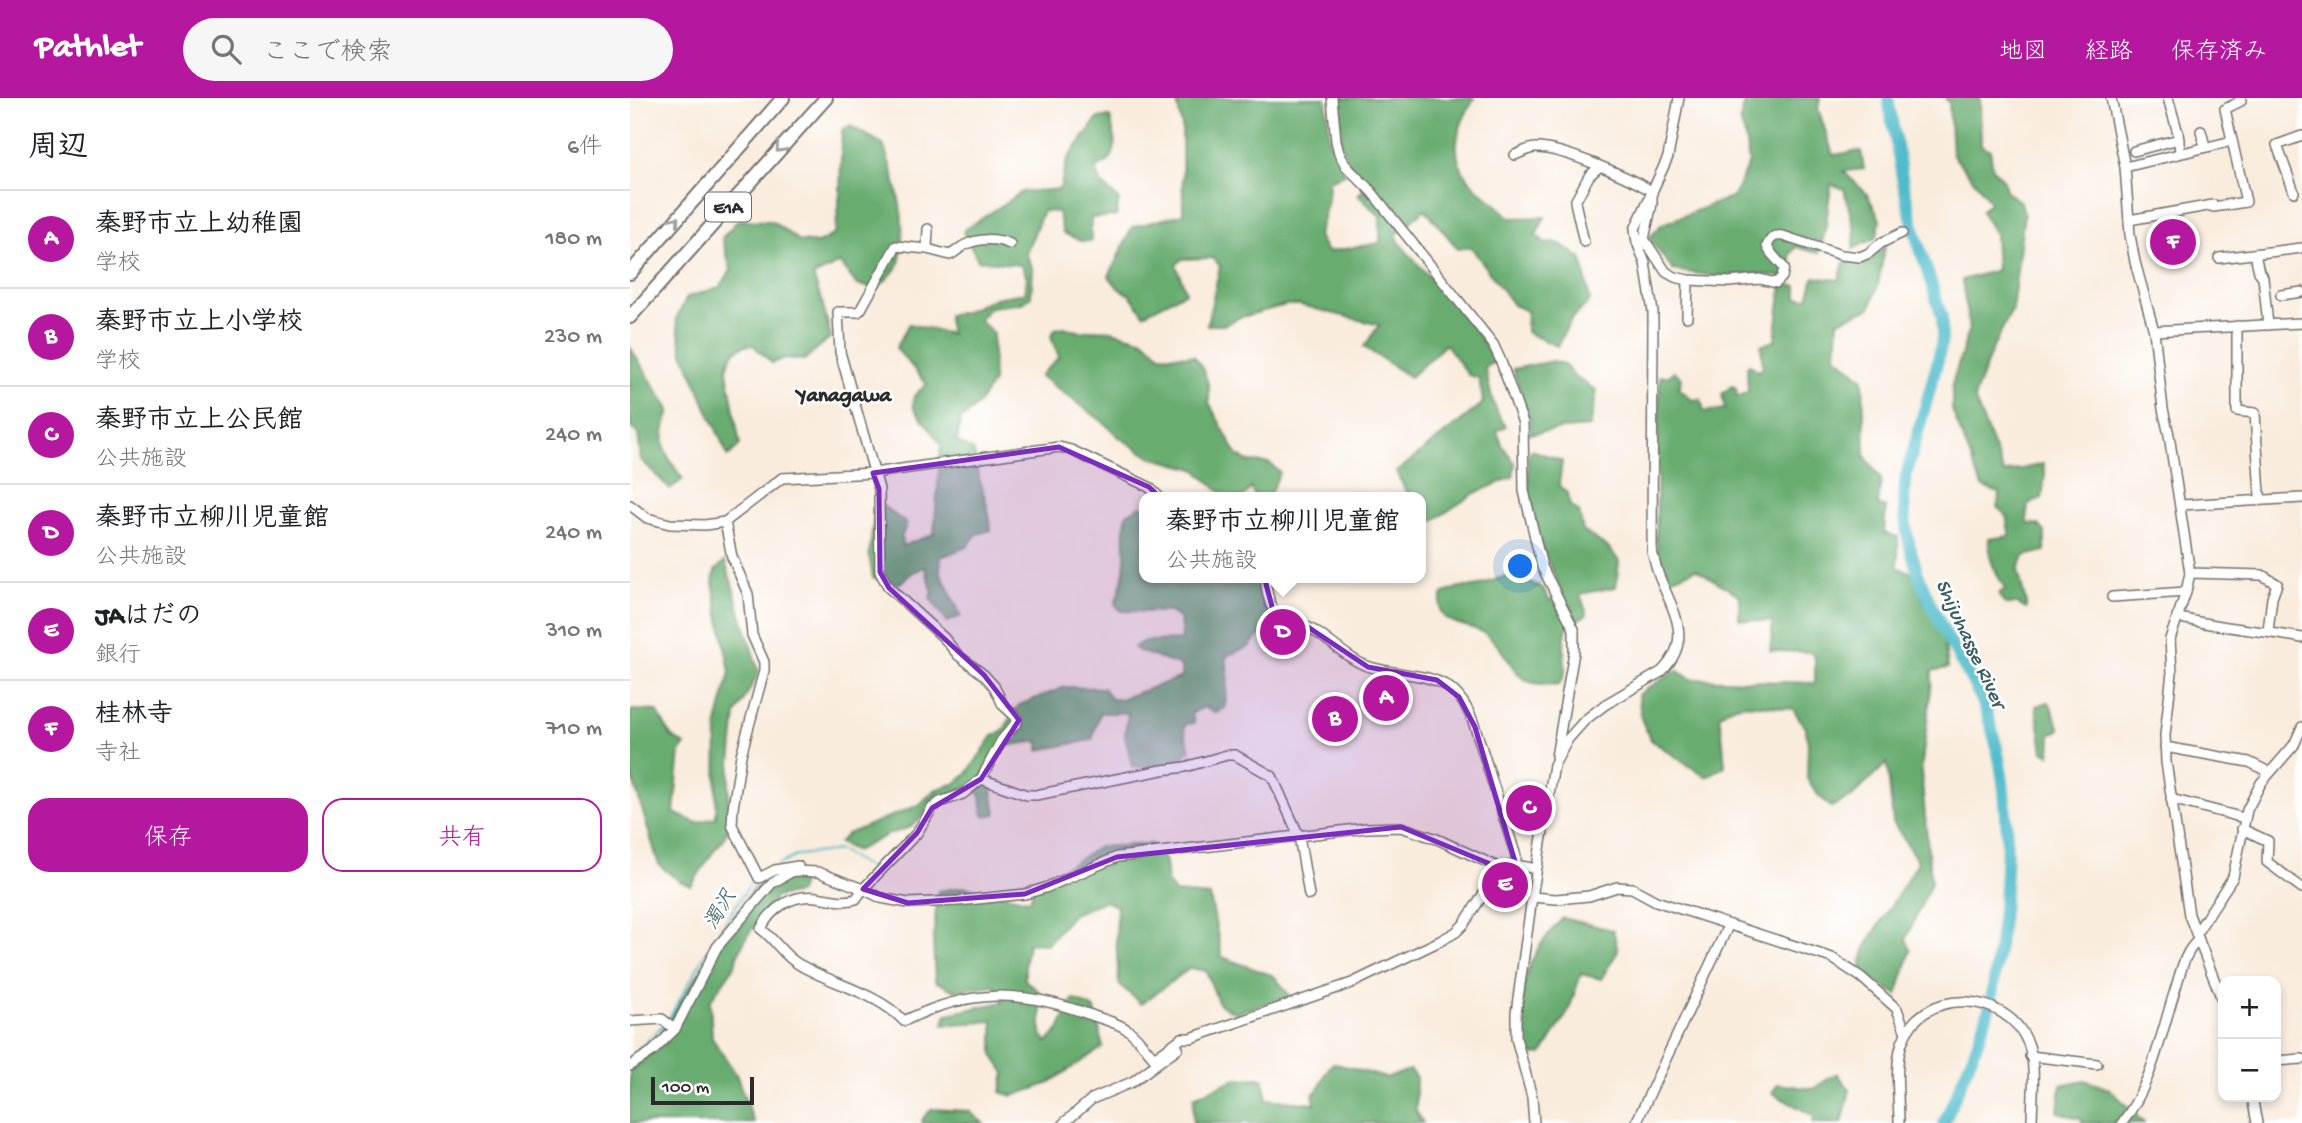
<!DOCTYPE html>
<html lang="ja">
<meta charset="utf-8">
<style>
body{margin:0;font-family:"Gochi Hand","Klee One",sans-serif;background:#f6f6f6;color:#202124}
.controls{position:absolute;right:21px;bottom:21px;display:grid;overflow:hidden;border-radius:14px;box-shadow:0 4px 10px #0003}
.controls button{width:63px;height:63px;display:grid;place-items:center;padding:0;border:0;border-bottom:2px solid #e0e0e0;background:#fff;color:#202124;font:35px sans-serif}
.scale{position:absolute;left:21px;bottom:18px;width:103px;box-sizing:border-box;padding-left:7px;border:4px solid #2b2b2b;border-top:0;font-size:19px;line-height:24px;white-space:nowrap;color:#2b2b2b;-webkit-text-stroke:5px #fff;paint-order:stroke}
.you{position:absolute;left:891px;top:469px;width:24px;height:24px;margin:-18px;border:5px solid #fff;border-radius:50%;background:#1a73e8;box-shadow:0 0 0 10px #1a73e833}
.badge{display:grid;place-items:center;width:46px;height:46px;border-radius:50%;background:#b5179e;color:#fff;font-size:23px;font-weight:700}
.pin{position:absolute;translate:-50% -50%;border:4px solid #fff;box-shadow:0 2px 7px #0006}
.popup{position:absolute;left:509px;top:394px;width:287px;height:91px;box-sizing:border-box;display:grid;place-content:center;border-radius:14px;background:#fff;filter:drop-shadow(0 2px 5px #0005);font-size:23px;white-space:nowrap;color:#757577}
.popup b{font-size:26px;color:#202124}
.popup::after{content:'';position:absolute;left:50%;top:100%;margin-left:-14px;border:14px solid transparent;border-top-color:#fff}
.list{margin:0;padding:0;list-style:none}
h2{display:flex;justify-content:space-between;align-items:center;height:91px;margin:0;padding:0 28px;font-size:30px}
h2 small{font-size:23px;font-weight:400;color:#757577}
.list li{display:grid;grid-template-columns:46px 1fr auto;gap:21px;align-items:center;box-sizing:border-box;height:98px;padding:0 28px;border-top:2px solid #e0e0e0}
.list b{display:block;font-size:26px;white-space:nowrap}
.list p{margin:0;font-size:23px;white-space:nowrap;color:#757577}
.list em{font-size:23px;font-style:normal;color:#757577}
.actions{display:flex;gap:14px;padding:21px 28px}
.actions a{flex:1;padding:16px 0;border:2px solid #b5179e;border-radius:21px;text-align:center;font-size:24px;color:#b5179e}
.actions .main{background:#b5179e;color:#fff}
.icon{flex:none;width:38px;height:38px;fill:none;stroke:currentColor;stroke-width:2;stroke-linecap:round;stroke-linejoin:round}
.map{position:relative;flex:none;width:1672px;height:1025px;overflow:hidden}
header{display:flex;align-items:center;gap:42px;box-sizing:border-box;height:98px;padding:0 35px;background:#b5179e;color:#fff}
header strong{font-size:33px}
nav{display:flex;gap:38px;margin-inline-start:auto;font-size:24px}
.search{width:490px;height:63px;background:#f6f6f6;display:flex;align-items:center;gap:18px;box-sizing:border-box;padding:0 24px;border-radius:38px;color:#757577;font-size:26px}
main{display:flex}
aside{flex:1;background:#fff}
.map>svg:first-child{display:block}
.forest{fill:#67ac70;stroke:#496c4e;stroke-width:2}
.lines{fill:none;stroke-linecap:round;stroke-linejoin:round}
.stream{stroke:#4fbbcb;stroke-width:2}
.river{stroke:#4fbbcb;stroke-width:12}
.minor-casing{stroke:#736f69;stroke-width:12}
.highway-casing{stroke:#736f69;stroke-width:16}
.minor{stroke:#fff;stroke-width:9}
.highway{stroke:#fff;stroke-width:12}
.oneway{stroke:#a0a0a0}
.marked{fill:#7b2cbf;fill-opacity:0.2;stroke:#7b2cbf;stroke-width:5;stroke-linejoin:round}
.labels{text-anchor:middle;stroke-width:5;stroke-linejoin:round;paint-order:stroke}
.shield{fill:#fff;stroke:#6b6b6b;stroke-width:2}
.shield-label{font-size:18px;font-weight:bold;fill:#2b2b2b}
.neighbourhood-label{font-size:21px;font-weight:bold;fill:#2b2b2b;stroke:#fff}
.water-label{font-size:21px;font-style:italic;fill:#385d63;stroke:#fff}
</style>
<header>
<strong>Pathlet</strong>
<div class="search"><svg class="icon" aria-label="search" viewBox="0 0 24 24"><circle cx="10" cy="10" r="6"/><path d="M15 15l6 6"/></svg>ここで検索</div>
<nav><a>地図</a><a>経路</a><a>保存済み</a></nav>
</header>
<main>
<aside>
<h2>周辺<small>6件</small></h2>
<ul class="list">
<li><span class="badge">A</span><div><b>秦野市立上幼稚園</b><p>学校</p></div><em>180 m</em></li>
<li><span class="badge">B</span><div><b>秦野市立上小学校</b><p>学校</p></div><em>230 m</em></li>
<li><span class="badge">C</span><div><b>秦野市立上公民館</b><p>公共施設</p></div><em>240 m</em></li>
<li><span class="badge">D</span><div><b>秦野市立柳川児童館</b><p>公共施設</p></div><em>240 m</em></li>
<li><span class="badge">E</span><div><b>JAはだの</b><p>銀行</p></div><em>310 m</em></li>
<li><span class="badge">F</span><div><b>桂林寺</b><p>寺社</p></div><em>710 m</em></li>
</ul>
<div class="actions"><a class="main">保存</a><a>共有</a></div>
</aside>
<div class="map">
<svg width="1672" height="1025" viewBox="0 0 1672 1025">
<rect width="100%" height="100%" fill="#fff"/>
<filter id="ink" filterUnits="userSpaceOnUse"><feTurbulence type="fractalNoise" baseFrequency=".0143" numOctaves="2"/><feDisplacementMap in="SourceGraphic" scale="14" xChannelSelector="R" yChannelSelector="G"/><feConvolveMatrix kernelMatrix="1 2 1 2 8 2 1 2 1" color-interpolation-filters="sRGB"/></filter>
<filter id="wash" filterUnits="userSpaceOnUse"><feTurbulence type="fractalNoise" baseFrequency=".00686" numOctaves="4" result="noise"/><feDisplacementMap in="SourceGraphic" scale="28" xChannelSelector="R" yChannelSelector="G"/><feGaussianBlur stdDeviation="1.57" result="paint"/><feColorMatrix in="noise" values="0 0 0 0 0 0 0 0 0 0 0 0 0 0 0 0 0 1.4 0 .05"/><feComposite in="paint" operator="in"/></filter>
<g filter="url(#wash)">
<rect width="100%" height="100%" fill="#f9ecdd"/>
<g class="forest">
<path d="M546 0H696L700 43 715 76 699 82 698 102 688 138 697 154 750 145V118L728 97 740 84 722 72 712 48 709 0H845C828 26 817 55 839 82 851 97 868 105 880 120L915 119 906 137 916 145H929L952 161 960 203 942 220 927 248 896 234 897 213 883 207 841 149 828 151 795 111 766 137 771 147 840 225 865 263 855 270C860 291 862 311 876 328L867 333 872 347 885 365 883 379 845 395 795 428 791 421V399H779L766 374 851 307 853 303 849 280 838 277 816 246 780 279 734 249 749 227 670 207H656L608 220 594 227H577L590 168 583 160 552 161 546 167 556 194 514 216 500 197 489 191 479 178 502 129 553 116 552 28Z"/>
<polygon points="1116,0 1190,0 1188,10 1203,57 1231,53 1234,71 1213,73 1237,96 1250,121 1247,139 1223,151 1225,134 1214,91 1201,86 1195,134 1189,155 1166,149 1160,157 1164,180 1128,176 1084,178 1043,172 1019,140 1032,126 1104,98 1119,64 1114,34 1110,23"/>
<path d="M1315 0H1350L1351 47 1360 52 1363 71 1374 82 1376 94 1391 104 1394 116 1382 212 1363 249 1344 300 1374 375 1413 366 1415 376 1412 401 1398 406 1397 425 1409 427 1415 434V453L1394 458 1388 472 1397 510 1396 511 1387 506H1375L1368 496 1375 491C1366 475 1357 460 1359 441L1380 438 1376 418 1368 409 1369 395 1352 389 1322 312V286L1339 232 1332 182 1367 172 1365 136 1351 113 1360 105 1352 92 1322 56 1319 5Z"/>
<path d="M480 19C485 41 492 61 466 70L471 85 489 102 486 118 461 120V143H451L433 135 428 114 413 113 396 155 403 172 401 198 392 205 360 209 349 222 363 235V284L348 306 330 323 327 344 344 353C346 381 360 404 361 432L347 436 337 449 311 459 310 473 331 518 317 524 300 500 303 495 295 469 283 474 269 486 243 480 239 457 244 416 253 408 277 426 272 437V448L304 436 311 346 283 309 284 298 297 286 266 250 279 226 320 236 318 217 335 214 365 200 395 195 397 179 391 167 348 162 333 133 392 94 430 91 437 62 468 20Z"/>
<path d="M220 28 253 46C266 82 279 126 269 165 266 174 254 183 248 190L227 187 210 165 183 178 192 204 201 239 174 262 155 260 142 265 123 247C106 247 99 257 97 273L110 347 98 358 53 255 46 221 57 199 90 189 101 172 92 140 108 122 142 123 169 143 188 145 205 136 210 95 212 32Z"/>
<path d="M1255 149 1248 187 1240 210 1208 223 1206 258 1233 281 1235 358 1251 381 1248 407 1256 410 1254 435 1268 439V470L1278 473 1286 480 1292 500 1314 540 1318 570 1302 573V583L1291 673 1301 785 1276 841 1281 852 1267 897 1230 872 1236 848 1288 764 1263 724 1257 665 1222 699 1201 709 1189 698 1177 681 1178 647 1176 630 1163 611C1140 609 1104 598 1089 619L1092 635 1095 668 1076 679 1021 642 1012 623 1008 597 1046 572 1061 581 1185 585V559L1180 554 1140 553 1143 524 1109 521 1110 498 1066 471 1037 482 1029 461 1026 442 1030 278H1039L1044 273 1052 280 1049 290 1062 302 1071 301 1074 314 1095 311 1092 296 1102 288 1106 290 1107 299 1118 294 1117 269 1119 266 1128 273 1133 270 1131 247 1145 243 1152 187 1167 188V200H1178L1184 179 1209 182 1214 164 1233 163Z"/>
<polygon points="434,229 451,234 460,232 482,233 514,242 531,257 564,258 573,270 579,289 579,305 607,357 619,364 639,365 650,374 639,399 625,399 621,390 613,399 596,399 565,371 520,359 489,339 472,323 410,278 429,259 421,239 425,231"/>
<path d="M0 249 40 313C28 345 33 355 53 381L40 391 11 362 8 336 0 329Z"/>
<polygon points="923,263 933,266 945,279 967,293 960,329 932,331 899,336 901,324 883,271"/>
<path d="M902 352 932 363 929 388 938 395 940 408 949 414 953 433 979 450 989 463 986 489 950 496 957 516 937 529C936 535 934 541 934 547 933 562 940 572 929 586 878 591 888 562 857 537 840 523 799 531 813 496L829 489H845L881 476 913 490 920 503 933 496 911 448 899 397 898 356Z"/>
<path d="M510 408 515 410V480H630L636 509 643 522 619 549 596 558 598 577 595 610 586 615 574 609 562 615 564 625 556 626 554 631 560 652C547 670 522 668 502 669L495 637 498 615H470L462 642 409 652V643L375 648 359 675 366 716 354 718 350 696 338 688 303 703 290 722 278 730 257 737 226 753 209 745 217 736 289 707 305 692 326 685 336 677 363 638 372 634 389 607 435 589 473 590 481 601H490L552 579 551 568 509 553 504 549 514 543 552 542 550 521 540 514 491 513 485 506C491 490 496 472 495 455 495 440 493 432 497 416Z"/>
<polygon points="95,463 129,575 106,616 99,685 98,730 94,741 85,751 61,788 49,783 29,767 0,672 0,615 2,612 27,613 41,638 55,647 50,654 44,715 67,725 86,719 87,626 100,574 83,485 85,473"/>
<polygon points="1419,604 1430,631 1421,637 1420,657 1413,653 1406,608"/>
<polygon points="522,746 535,763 537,783 545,795 580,798 592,859 644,878 661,899 605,915 589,906 576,873 560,870 511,906 489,886 486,839 487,808 474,803 443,816 417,846 398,845 395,864 395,882 411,895 411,936 417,944 429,932 443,901 465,911 473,949 417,986 383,998 371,994 375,975 363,957 363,923 313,927 317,916 373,904 364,887 325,893 305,883 303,842 308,793 335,789 400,802 405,784 419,779 469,749"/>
<polygon points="168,779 172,784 169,795 146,799 117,838 108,856 105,867 80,903 82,940 106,976 124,1025 0,1025 0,973 12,964 123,791 136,783"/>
<path d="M933 820 983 832 988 853 971 881 951 876 938 914 912 956 904 957 895 948C895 930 891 910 893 892 897 864 914 839 933 820Z"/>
<path d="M703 965 756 980 780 972 786 980V1013L793 1025H563L564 999 605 981 633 980 637 1001 685 1006 683 996C693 990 693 974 703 965Z"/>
<polygon points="1207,975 1220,992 1212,1025 1183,1025 1184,1018 1142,995 1148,986 1183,991"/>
<polygon points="1454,982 1480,991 1514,1025 1452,1025 1452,1021 1428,1014 1431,987"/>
<polygon points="302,1011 339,1013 353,1025 292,1025 293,1020"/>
</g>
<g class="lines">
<g class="stream">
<polyline points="148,767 168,757 209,752 243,772"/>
<polyline points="38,922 77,853 121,784 125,782"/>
<polyline points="0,960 34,926"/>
</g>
<path class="river" d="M1258 0 1273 85 1286 138 1312 219V241L1308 262 1276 378C1266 443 1297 501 1327 557 1338 575 1349 594 1356 613 1384 690 1379 775 1368 854 1365 872 1364 890 1360 907 1349 947 1330 986 1314 1025"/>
</g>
</g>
<g filter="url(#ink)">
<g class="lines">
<defs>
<g id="minor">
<polyline points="702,0 706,43 709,55 716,68 741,93 863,246 870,261 893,325 894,393 912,469 944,531 944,554 926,659"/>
<polyline points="1481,0 1495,69 1500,137 1505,164 1524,233 1533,311 1539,337 1560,475 1556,494 1540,541 1542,574 1535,637 1536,664 1559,817 1593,904"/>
<polyline points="1538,0 1548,35 1550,54"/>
<polyline points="1571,33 1575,48"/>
<polyline points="1504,53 1549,41"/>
<path d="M885 57C891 55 899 50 905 50 932 49 998 79 1022 93V106L1014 141 1036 174 1045 179 1058 182 1099 184 1130 181 1146 185 1152 179 1154 170C1148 161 1141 158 1137 148 1141 139 1144 137 1153 138L1211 157 1230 159 1239 155 1251 145 1272 135"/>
<polyline points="1495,69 1602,43"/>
<polyline points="1664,94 1647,47 1672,38"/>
<polyline points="1499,122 1583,107 1583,109 1616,104 1595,11 1611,3 1610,0"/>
<polyline points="954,144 945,104 959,78 969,69"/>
<path d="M380 146C366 140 349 140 335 147 329 150 326 154 320 157L297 151 266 148 231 211 228 214H208L210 254 249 391 250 474 259 490 314 540 328 557 354 577 364 588 373 607 387 620V624L371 643 351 681 333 696 310 704 302 710 287 735 233 791 226 801C212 805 201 801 187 799 162 796 141 810 131 831 147 843 153 858 170 867 204 887 246 894 274 923 339 891 390 891 458 916 471 921 487 924 498 932 508 939 516 951 524 960L552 940H561L722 885 810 843 826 834 834 826 870 770"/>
<polyline points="297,151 298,131"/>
<polyline points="1625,156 1629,174 1633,179 1638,227"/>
<polyline points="1589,160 1672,150"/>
<polyline points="1651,197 1672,194"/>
<polyline points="1057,219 1058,182"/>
<polyline points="1607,228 1607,313 1625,315 1630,397 1632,401"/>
<polyline points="1524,233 1672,225"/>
<polyline points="0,407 17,420 40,426 75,427 95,424 152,380 243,375 429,349 441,352 519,389 529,399"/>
<polyline points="1551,407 1672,400"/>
<polyline points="95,424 102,459 118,496 122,537 134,564 134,573 111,657 103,710 102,727 129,780 145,772 168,768"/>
<polyline points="1560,475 1632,477 1647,486 1642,500 1638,533"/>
<path d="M635 480C636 489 638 503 643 511 650 524 670 524 681 531 699 541 721 564 740 569 790 583 824 569 845 629L886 758V767"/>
<polyline points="1482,499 1556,494"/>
<path d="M1547 519C1588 530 1630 532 1672 540"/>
<polyline points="1535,649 1619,664 1639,674"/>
<polyline points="351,681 397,697 406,697 532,672 555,669 597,657 605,657 642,678 669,738 679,797"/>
<polyline points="1541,701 1614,720"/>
<polyline points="1612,731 1638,743 1637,764 1672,790"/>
<polyline points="902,799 926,801 959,798 987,789 1002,790 1026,803 1202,860 1231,879 1267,911 1276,935"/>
<polyline points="1567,834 1603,779 1617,712 1631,685 1664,647 1672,629"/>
<polyline points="0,923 32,921 45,931"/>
<polyline points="1400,958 1467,966"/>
<polyline points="1646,963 1672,961"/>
<polyline points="0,968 23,953 45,931 87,849 142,785 163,773 188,774 233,791 251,800 278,805 328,803 395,796 415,790 487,759 736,730 771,729 807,741 870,770 886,767 906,771"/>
<polyline points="1622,999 1627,1025"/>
<polyline points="434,1025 462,1001 502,984 548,950"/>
<path d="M904 1025 902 999 886 940V915L902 799 924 667 938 641 955 622 976 606 1031 574C1062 544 1046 518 1032 485 1027 475 1025 464 1022 454L1023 214 1015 165 1007 144 1005 131 1038 59 1049 0"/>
<polyline points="1006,1025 1098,828"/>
<path d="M1269 1025C1269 1000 1264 969 1272 945 1292 887 1377 893 1398 945 1407 968 1402 1001 1402 1025"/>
<path d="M1492 1025C1522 987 1531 935 1546 889 1551 873 1555 852 1569 842"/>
</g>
<g id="highway">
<polyline points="0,175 153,0"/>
<polyline points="0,219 196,0"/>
</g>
</defs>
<use href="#minor" class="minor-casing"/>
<use href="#highway" class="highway-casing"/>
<use href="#minor" class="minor"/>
<use href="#highway" class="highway"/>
</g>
<defs><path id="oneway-chevron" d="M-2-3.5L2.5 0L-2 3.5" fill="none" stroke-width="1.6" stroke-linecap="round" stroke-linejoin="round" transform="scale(1.75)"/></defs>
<g class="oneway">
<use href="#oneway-chevron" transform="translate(150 50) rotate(132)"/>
<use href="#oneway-chevron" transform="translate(45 123) rotate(-49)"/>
</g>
</g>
<path class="marked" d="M429 349 519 389 582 448 626 449 643 512 651 519 678 529 738 569 807 582 829 599 845 629 886 767 870 770 771 729 487 759 395 796 278 805 233 791 287 735 302 710 351 681 389 622 354 577 259 490 250 474 249 391 243 375Z"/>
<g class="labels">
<rect class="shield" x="75" y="94.5" width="46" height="29" rx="5"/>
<g class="shield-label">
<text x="98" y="115">E1A</text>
</g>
<g class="neighbourhood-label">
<text x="214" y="303">Yanagawa</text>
</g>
<g class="water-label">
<text transform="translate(1342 545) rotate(65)" y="7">Shijuhasse River</text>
<text transform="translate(89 811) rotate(-59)" y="7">濁沢</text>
</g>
</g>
</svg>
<div class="controls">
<button>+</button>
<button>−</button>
</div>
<div class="scale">100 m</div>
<div class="you"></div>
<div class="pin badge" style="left:756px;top:600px">A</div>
<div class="pin badge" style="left:705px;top:621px">B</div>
<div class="pin badge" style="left:899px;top:710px">C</div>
<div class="pin badge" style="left:653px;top:534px">D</div>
<div class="popup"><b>秦野市立柳川児童館</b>公共施設</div>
<div class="pin badge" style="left:875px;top:787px">E</div>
<div class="pin badge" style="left:1543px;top:144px">F</div>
</div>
</main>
